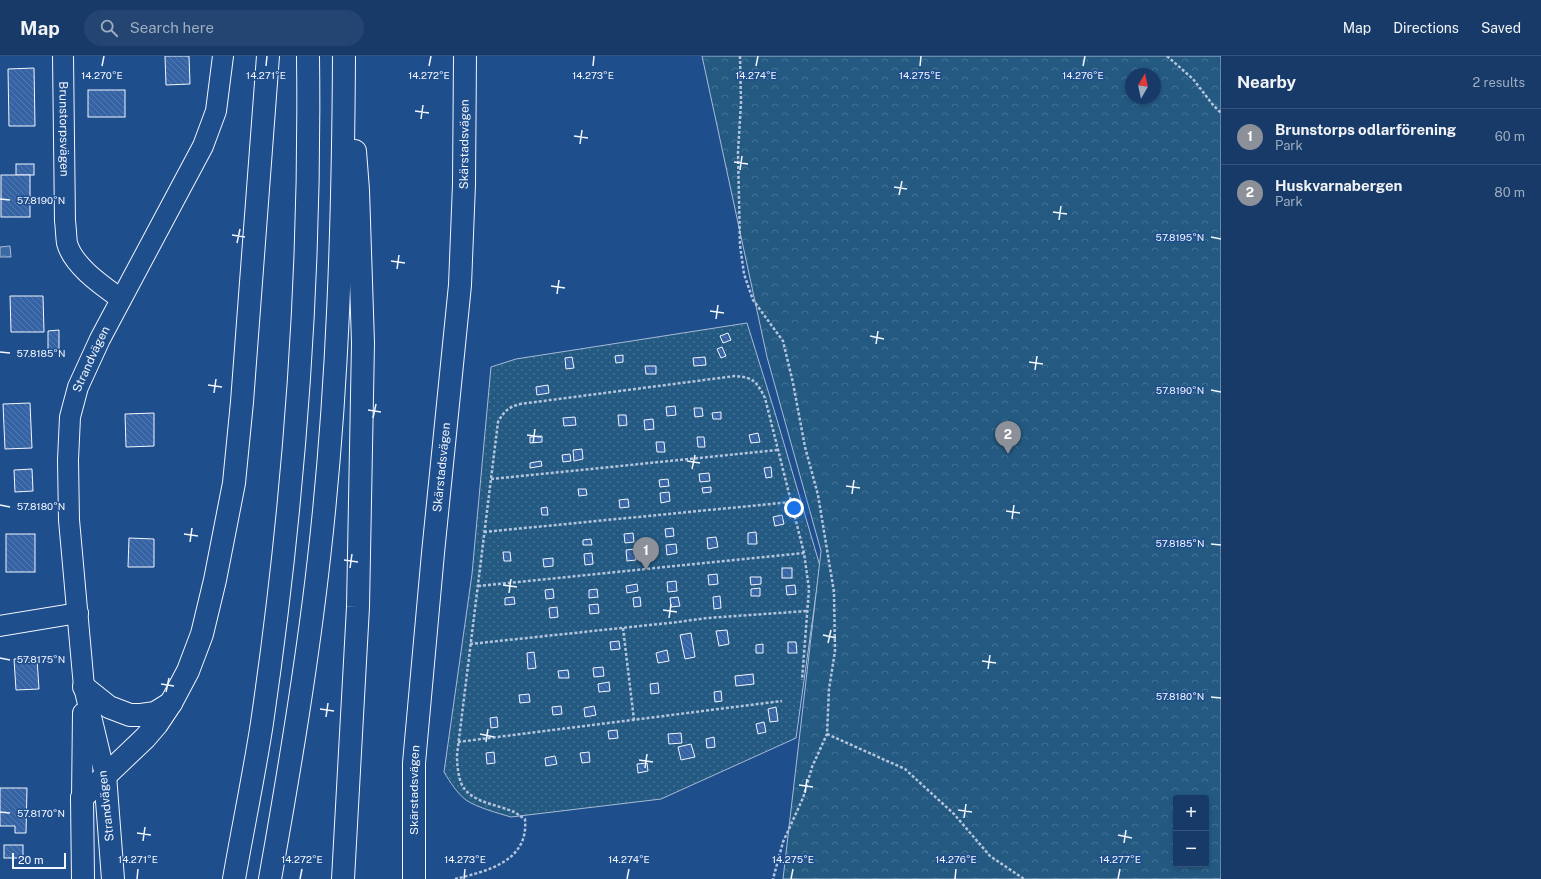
<!DOCTYPE html>
<meta charset="utf-8">
<style>
body{margin:0;font-family:"Public Sans",sans-serif;background:#244571;color:#f1f3f6}
.controls{position:absolute;right:12px;bottom:12px;display:grid;overflow:hidden;border-radius:4px;box-shadow:0 2px 6px #0003}
.controls button{width:36px;height:36px;display:grid;place-items:center;padding:0;border:0;border-bottom:1px solid #36547d;background:#173a69;color:#f1f3f6;font:20px sans-serif}
.compass{position:absolute;left:1125px;top:12px;width:36px;height:36px;border-radius:50%;background:#173a69;box-shadow:0 2px 6px #0003;rotate:9deg}
.scale{position:absolute;left:12px;bottom:10px;width:54px;box-sizing:border-box;padding-left:4px;border:2px solid #f2f6ff;border-top:0;font-size:11px;line-height:14px;white-space:nowrap;color:#f2f6ff;-webkit-text-stroke:3px #1f4e8c;paint-order:stroke}
.you{position:absolute;left:794px;top:452px;width:14px;height:14px;margin:-10px;border:3px solid #fff;border-radius:50%;background:#1a73e8;box-shadow:0 0 0 6px #1a73e833}
.badge{display:grid;place-items:center;width:26px;height:26px;border-radius:50%;background:#8c9099;color:#fff;font-size:13px;font-weight:700}
.pin{position:absolute;translate:-50% -33px;filter:drop-shadow(0 1px 2px #0008)}
.pin::after{content:'';position:absolute;top:21px;width:14px;height:12px;background:inherit;clip-path:polygon(0 0,100% 0,50% 100%)}
.list{margin:0;padding:0;list-style:none}
h2{display:flex;justify-content:space-between;align-items:center;height:52px;margin:0;padding:0 16px;font-size:17px}
h2 small{font-size:13px;font-weight:400;color:#9eadc0}
.list li{display:grid;grid-template-columns:26px 1fr auto;gap:12px;align-items:center;box-sizing:border-box;height:56px;padding:0 16px;border-top:1px solid #36547d}
.list b{display:block;font-size:15px;white-space:nowrap}
.list p{margin:0;font-size:13px;white-space:nowrap;color:#9eadc0}
.list em{font-size:13px;font-style:normal;color:#9eadc0}
.icon{flex:none;width:22px;height:22px;fill:none;stroke:currentColor;stroke-width:2;stroke-linecap:round;stroke-linejoin:round}
.map{position:relative;flex:none;width:1221px;height:823px;overflow:hidden}
header{display:flex;align-items:center;gap:24px;box-sizing:border-box;height:56px;padding:0 20px;background:#173a69;border-bottom:1px solid #36547d}
header strong{font-size:19px}
nav{display:flex;gap:22px;margin-inline-start:auto;font-size:14px}
.search{width:280px;height:36px;background:#244571;display:flex;align-items:center;gap:10px;box-sizing:border-box;padding:0 14px;border-radius:22px;color:#9eadc0;font-size:15px}
main{display:flex}
aside{flex:1;background:#173a69}
.map>svg:first-child{display:block}
.grass{fill:url(#grass-dots);stroke:#a8bbd7}
.park{fill:url(#park-crowns);stroke:#a8bbd7;fill-rule:evenodd}
.water{fill:url(#water-ripples);stroke:#a8bbd7}
.building{fill:url(#building-back-hatch);stroke:#f2f6ff}
.lines{fill:none;stroke-linecap:round;stroke-linejoin:round}
.minor-casing{stroke:#f2f6ff;stroke-width:22}
.major-casing{stroke:#f2f6ff;stroke-width:24}
.highway-casing{stroke:#f2f6ff;stroke-width:24}
.path{stroke:#b3c4dc;stroke-width:2.5;stroke-dasharray:3 2;stroke-linecap:butt}
.minor{stroke:#1f4e8c;stroke-width:20}
.major{stroke:#1f4e8c;stroke-width:22}
.highway{stroke:#1f4e8c;stroke-width:22}
.ticks{fill:none;stroke:#f2f6ff;stroke-width:1.5}
.labels{text-anchor:middle;stroke-width:3;stroke-linejoin:round;paint-order:stroke}
.street-label{font-size:12px;fill:#f2f6ff;stroke:#1f4e8c}
.ticks-label{font-size:10px;text-anchor:middle;fill:#f2f6ff;stroke:#1f4e8c;stroke-width:3;stroke-linejoin:round;paint-order:stroke}
</style>
<header>
<strong>Map</strong>
<div class="search"><svg class="icon" aria-label="search" viewBox="0 0 24 24"><circle cx="10" cy="10" r="6"/><path d="M15 15l6 6"/></svg>Search here</div>
<nav><a>Map</a><a>Directions</a><a>Saved</a></nav>
</header>
<main>
<div class="map">
<svg width="1221" height="823" viewBox="0 0 1221 823">
<defs>
<pattern id="grass-dots" width="8" height="8" patternUnits="userSpaceOnUse"><rect width="8" height="8" fill="#245a82"/><path d="M2 2h.1M6 6h.1" fill="none" stroke="#447295" stroke-width="1.8" stroke-linecap="round"/></pattern>
<pattern id="park-crowns" width="20" height="18" patternUnits="userSpaceOnUse"><rect width="20" height="18" fill="#245a82"/><path d="M2 6a3 3 0 1 1 6 0M12 15a3 3 0 1 1 6 0" fill="none" stroke="#447295"/></pattern>
<pattern id="water-ripples" width="26" height="14" patternUnits="userSpaceOnUse"><rect width="26" height="14" fill="#3b69a3"/><path d="M2 4q2-2 4 0t4 0M15 11q2-2 4 0t4 0" fill="none" stroke="#587fb1"/></pattern>
<pattern id="building-back-hatch" width="6" height="6" patternUnits="userSpaceOnUse"><rect width="6" height="6" fill="#3563a3"/><path d="M-1 5l2 2M0 0l6 6M5-1l2 2" fill="none" stroke="#537ab1"/></pattern>
</defs>
<rect width="100%" height="100%" fill="#1f4e8c"/>
<path class="grass" d="M747 267 775 357 820 510 796 682 661 743 511 761C498 757 478 752 466 744 457 737 450 726 444 716L472 518 491 311 516 303Z"/>
<path class="park" d="M702 0H1221V823H783L821 495 767 301ZM1131 18H1155V42H1131ZM1176 742H1206V808H1176Z"/>
<polygon class="water" points="10,190 11,201 0,201 0,191"/>
<g class="building">
<polygon points="165,0 189,0 190,28 166,29"/>
<polygon points="34,12 35,70 9,70 8,13"/>
<rect x="88" y="34" width="37" height="27"/>
<rect x="16" y="108" width="18" height="11"/>
<rect x="1" y="119" width="29" height="42"/>
<polygon points="10,240 43,240 44,276 11,276"/>
<polygon points="59,274 59,294 48,295 48,275"/>
<polygon points="728,277 731,284 723,287 720,280"/>
<polygon points="722,291 726,300 721,302 717,293"/>
<polygon points="623,299 623,306 616,307 615,300"/>
<polygon points="572,301 574,312 566,313 565,302"/>
<polygon points="705,301 706,309 694,310 693,302"/>
<polygon points="645,310 656,310 656,318 646,318"/>
<polygon points="548,329 549,337 537,339 536,331"/>
<polygon points="30,347 32,392 5,393 3,348"/>
<polygon points="675,350 676,359 667,360 666,351"/>
<polygon points="694,352 702,352 703,360 695,361"/>
<polygon points="721,356 721,363 713,363 712,357"/>
<polygon points="154,357 154,390 126,391 125,358"/>
<polygon points="618,359 626,359 627,369 619,370"/>
<polygon points="575,361 576,369 564,370 563,362"/>
<polygon points="653,363 654,373 645,374 644,364"/>
<polygon points="758,377 760,386 751,387 749,379"/>
<polygon points="542,380 542,386 530,387 530,381"/>
<polygon points="697,381 704,381 705,391 698,391"/>
<polygon points="656,386 664,386 665,396 657,396"/>
<polygon points="582,393 583,403 574,405 573,394"/>
<polygon points="570,398 571,405 563,406 562,399"/>
<polygon points="541,405 542,410 530,412 530,407"/>
<polygon points="771,411 772,421 766,422 764,412"/>
<polygon points="32,413 33,435 15,436 14,414"/>
<polygon points="709,417 710,425 700,426 699,418"/>
<polygon points="668,423 669,430 660,431 659,424"/>
<polygon points="711,431 711,436 703,437 702,432"/>
<polygon points="578,433 586,433 587,439 579,440"/>
<polygon points="669,436 670,445 661,447 660,437"/>
<polygon points="628,443 629,451 620,452 619,444"/>
<polygon points="547,451 548,459 542,459 541,452"/>
<polygon points="782,459 784,468 775,470 773,461"/>
<polygon points="673,472 674,480 666,481 665,473"/>
<polygon points="756,476 757,488 748,488 748,477"/>
<polygon points="633,477 634,486 625,487 624,478"/>
<rect x="6" y="478" width="29" height="38"/>
<polygon points="716,481 718,491 708,493 707,482"/>
<polygon points="129,482 154,483 154,511 128,511"/>
<polygon points="591,483 592,489 583,489 583,484"/>
<polygon points="676,488 677,497 667,499 666,489"/>
<polygon points="635,493 636,504 627,505 626,494"/>
<polygon points="503,496 510,496 511,505 504,505"/>
<polygon points="592,497 593,508 585,509 584,498"/>
<polygon points="553,502 553,510 544,511 543,503"/>
<rect x="782" y="512" width="10" height="10"/>
<polygon points="717,518 718,528 709,529 708,519"/>
<polygon points="750,521 761,521 761,528 751,529"/>
<polygon points="676,525 677,535 668,536 667,526"/>
<polygon points="637,528 638,535 627,537 626,530"/>
<polygon points="795,529 796,538 787,539 786,530"/>
<polygon points="760,532 760,540 751,540 751,533"/>
<polygon points="553,533 554,542 546,543 545,534"/>
<polygon points="597,533 598,541 589,542 589,534"/>
<polygon points="720,540 721,552 714,553 713,541"/>
<polygon points="514,541 515,548 505,549 505,542"/>
<polygon points="640,541 641,550 634,551 633,542"/>
<polygon points="678,541 680,550 671,551 670,542"/>
<polygon points="598,548 599,557 590,558 589,549"/>
<polygon points="557,551 558,561 550,562 549,552"/>
<polygon points="727,574 729,588 719,590 716,575"/>
<polygon points="691,577 695,601 685,603 680,579"/>
<polygon points="619,585 620,593 611,594 610,586"/>
<polygon points="788,586 796,586 797,597 788,597"/>
<polygon points="763,588 763,597 756,597 756,589"/>
<polygon points="667,594 669,605 658,607 656,597"/>
<polygon points="534,596 536,612 528,613 527,597"/>
<polygon points="37,602 39,633 16,634 14,603"/>
<polygon points="603,611 604,620 594,621 593,612"/>
<polygon points="568,614 569,622 559,622 558,615"/>
<polygon points="753,618 754,628 736,630 735,620"/>
<polygon points="609,626 610,635 599,636 598,628"/>
<polygon points="658,627 659,637 651,638 650,628"/>
<polygon points="721,635 722,645 715,646 714,636"/>
<polygon points="529,638 530,646 520,647 519,639"/>
<polygon points="561,650 562,658 553,659 552,651"/>
<polygon points="594,650 596,659 585,661 584,652"/>
<polygon points="776,651 778,665 770,666 768,653"/>
<polygon points="497,661 498,671 491,672 490,662"/>
<polygon points="764,666 766,676 758,678 756,668"/>
<polygon points="617,674 618,682 609,683 608,675"/>
<polygon points="681,677 682,687 669,688 668,678"/>
<polygon points="714,681 715,691 707,692 706,683"/>
<polygon points="691,688 695,701 681,704 678,691"/>
<polygon points="494,696 495,707 487,708 486,697"/>
<polygon points="589,696 590,706 582,707 580,697"/>
<polygon points="555,700 557,708 546,710 545,702"/>
<polygon points="647,707 648,715 638,717 637,708"/>
<polygon points="0,732 27,732 26,777 15,777 15,770 0,770"/>
<rect x="4" y="789" width="19" height="13"/>
</g>
<g class="lines">
<defs>
<g id="minor">
<path id="s1" d="M63 0 65 165C66 172 66 180 67 187 73 210 103 230 121 243"/>
<polyline points="0,570 78,557"/>
<path id="s2" d="M105 719 84 631 69 464 68 404 70 361 78 331 100 283 203 90 216 55 223 0"/>
<polyline points="82,742 83,657"/>
</g>
<g id="major">
<polyline points="105,719 113,823"/>
<polyline points="82,742 83,823"/>
<path id="s3" d="M414 823V707L433 497 460 229 464 128 465 0"/>
</g>
<g id="highway">
<polyline points="84,631 109,651 130,659 141,659 155,657 171,647"/>
<polyline points="82,742 145,682 157,668 171,647 188,615 202,578 215,524 234,427 242,346 268,0"/>
<path d="M234 823C243 771 254 719 262 667 294 447 311 223 308 0"/>
<path d="M270 823C289 716 307 610 319 502 338 336 343 167 344 0"/>
<polyline points="343,823 358,551 363,287 358,134 355,95"/>
</g>
</defs>
<use href="#minor" class="minor-casing"/>
<use href="#major" class="major-casing"/>
<use href="#highway" class="highway-casing"/>
<g class="path">
<polyline points="740,0 741,47 738,96 740,189 744,218 753,244 783,285 793,327 805,391 818,439 834,536 835,595 829,633 827,678 812,711 803,742 783,786 773,823"/>
<polyline points="1167,0 1193,23 1213,49 1221,57"/>
<polyline points="491,423 778,394"/>
<polyline points="484,476 791,446"/>
<polyline points="478,530 804,497"/>
<polyline points="623,572 634,664"/>
<polyline points="470,588 678,566 707,562 807,555"/>
<polyline points="827,678 905,713 954,758 990,800 1024,823"/>
<polyline points="458,686 782,645"/>
<path d="M455 823C488 815 529 805 525 763 521 761 518 758 514 756 497 748 470 747 461 727 458 718 457 709 457 699L498 366C504 355 509 351 520 348L735 320C753 321 757 326 765 342L804 497 809 533 802 624"/>
</g>
<use href="#minor" class="minor"/>
<use href="#major" class="major"/>
<use href="#highway" class="highway"/>
</g>
<path class="ticks" d="M102 10 104 0M266 10 267 0M429 10 431 0M593 10 594 0M756 10 758 0M920 10 921 0M1083 10 1085 0M415 55 429 57M421 63 423 49M574 80 588 82M580 88 582 74M734 106 748 108M740 114 742 100M894 131 907 133M899 139 902 125M0 143 10 144M1053 156 1067 158M1059 164 1061 150M232 179 245 181M1211 181 1221 183M237 187 240 173M391 205 405 207M397 213 399 199M551 230 565 232M557 238 559 224M710 255 724 257M716 263 718 249M870 280 884 283M876 288 878 275M0 296 10 297M1029 306 1043 308M1035 314 1037 300M208 329 222 331M1211 334 1221 336M214 337 216 323M368 354 381 356M373 362 376 348M527 379 541 381M533 387 535 373M687 405 700 407M692 413 695 399M846 430 860 432M852 438 854 424M0 449 10 451M1006 455 1020 457M1012 463 1014 449M184 478 198 480M190 486 192 472M1211 488 1221 489M344 504 358 506M350 512 352 498M503 529 517 531M509 537 511 523M663 554 677 556M669 562 671 548M823 579 836 582M828 587 831 574M0 602 10 604M982 605 996 607M988 613 990 599M161 628 174 630M166 636 169 622M1211 641 1221 642M320 653 334 655M326 661 328 647M480 678 494 681M486 686 488 673M639 704 653 706M645 712 647 698M799 729 813 731M805 737 807 723M958 754 972 756M0 756 10 757M964 762 966 748M137 777 151 779M1118 779 1132 782M143 785 145 771M1124 787 1126 774M137 823 138 813M300 823 302 813M464 823 465 813M627 823 629 813M791 823 793 813M955 823 956 813M1118 823 1120 813"/>
<g class="labels">
<g class="street-label">
<text dy="4" stroke="none"><textPath href="#s1" startOffset="73">Brunstorpsvägen</textPath></text>
<text dy="4" stroke="none"><textPath href="#s3" startOffset="737">Skärstadsvägen</textPath></text>
<text dy="4" stroke="none"><textPath href="#s2" startOffset="423">Strandvägen</textPath></text>
<text dy="4" stroke="none"><textPath href="#s3" startOffset="413">Skärstadsvägen</textPath></text>
<text dy="4" stroke="none"><textPath href="#s3" startOffset="89">Skärstadsvägen</textPath></text>
<text transform="translate(106 750) rotate(-96)" y="4">Strandvägen</text>
</g>
</g>
<g class="ticks-label">
<text x="266" y="23">14.271°E</text>
<text x="593" y="23">14.273°E</text>
<text x="920" y="23">14.275°E</text>
<text x="1083" y="23">14.276°E</text>
<text x="102" y="23">14.270°E</text>
<text x="429" y="23">14.272°E</text>
<text x="756" y="23">14.274°E</text>
<text x="41" y="148">57.8190°N</text>
<text x="1180" y="185">57.8195°N</text>
<text x="41" y="301">57.8185°N</text>
<text x="1180" y="338">57.8190°N</text>
<text x="41" y="454">57.8180°N</text>
<text x="1180" y="491">57.8185°N</text>
<text x="41" y="607">57.8175°N</text>
<text x="1180" y="644">57.8180°N</text>
<text x="41" y="761">57.8170°N</text>
<text x="138" y="807">14.271°E</text>
<text x="302" y="807">14.272°E</text>
<text x="465" y="807">14.273°E</text>
<text x="629" y="807">14.274°E</text>
<text x="793" y="807">14.275°E</text>
<text x="956" y="807">14.276°E</text>
<text x="1120" y="807">14.277°E</text>
</g>
</svg>
<div class="controls">
<button>+</button>
<button>−</button>
</div>
<svg class="compass" viewBox="-18 -18 36 36"><path d="M0-13l5 13h-10z" fill="#e53935"/><path d="M0 13l5-13h-10z" fill="#9eadc0"/></svg>
<div class="scale">20 m</div>
<div class="you"></div>
<div class="pin badge" style="left:646px;top:514px">1</div>
<div class="pin badge" style="left:1008px;top:398px">2</div>
</div>
<aside>
<h2>Nearby<small>2 results</small></h2>
<ul class="list">
<li><span class="badge">1</span><div><b>Brunstorps odlarförening</b><p>Park</p></div><em>60 m</em></li>
<li><span class="badge">2</span><div><b>Huskvarnabergen</b><p>Park</p></div><em>80 m</em></li>
</ul>
</aside>
</main>
